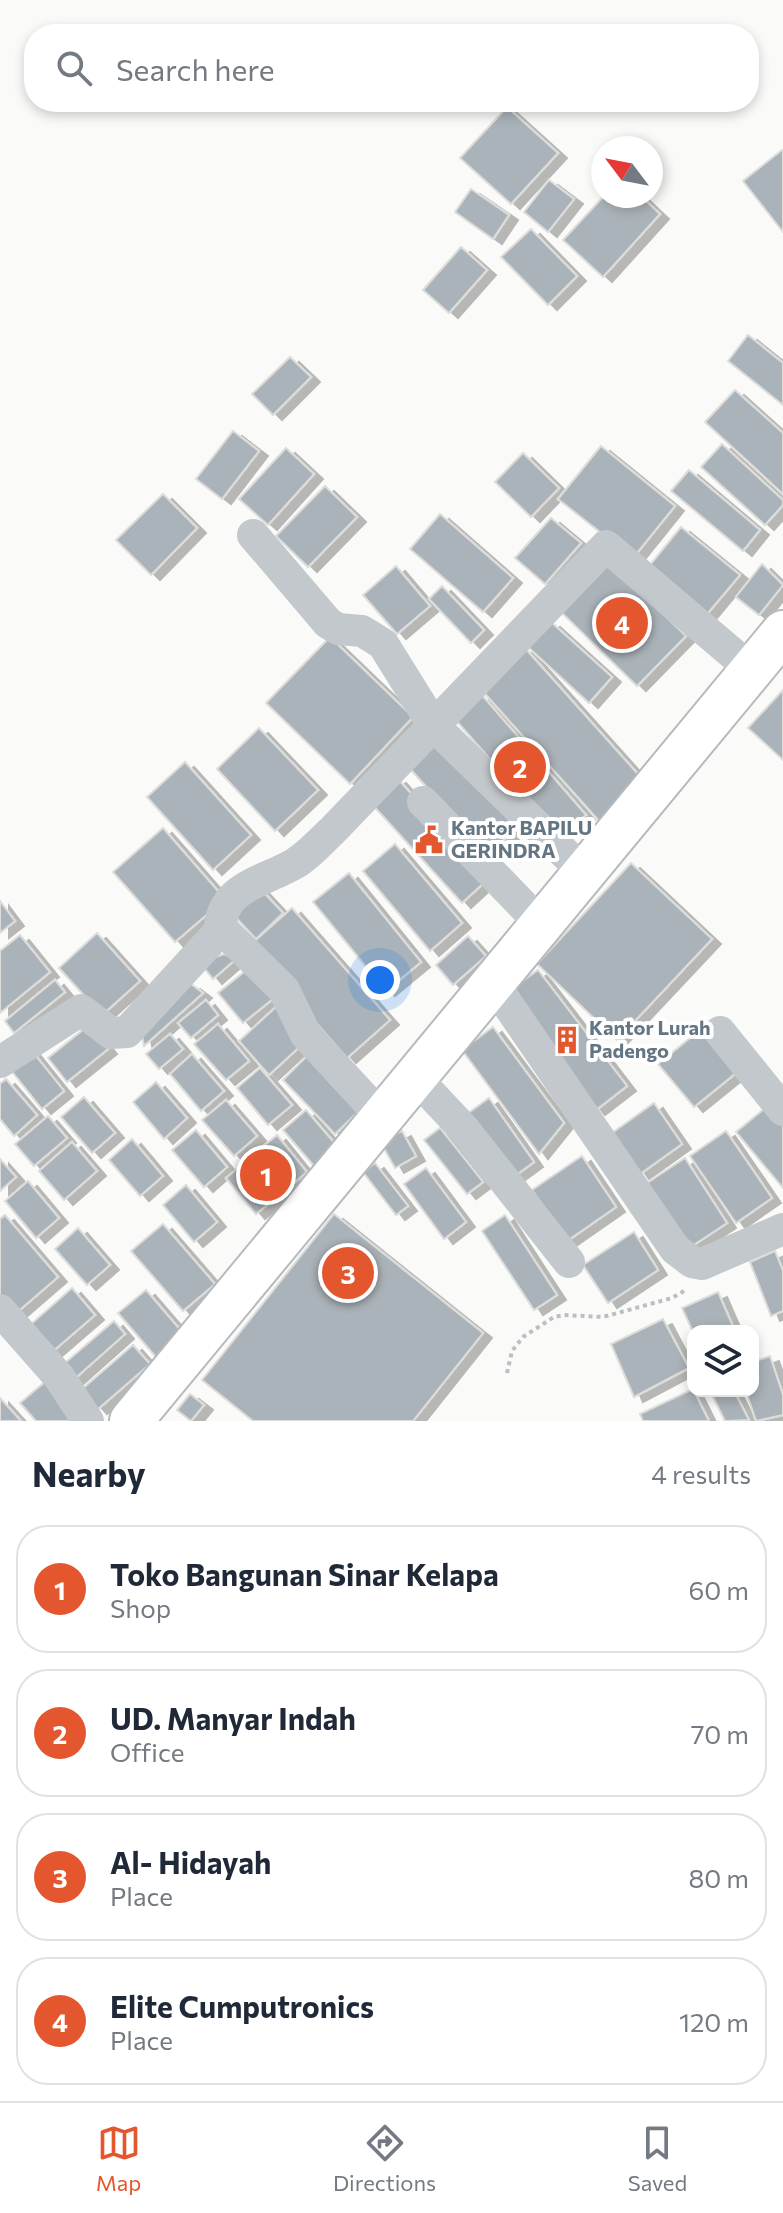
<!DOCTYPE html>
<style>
body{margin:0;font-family:Commissioner,sans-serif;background:#f6f6f7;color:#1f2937}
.controls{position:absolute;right:24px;bottom:24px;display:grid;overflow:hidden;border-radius:16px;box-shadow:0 4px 12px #0003}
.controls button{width:72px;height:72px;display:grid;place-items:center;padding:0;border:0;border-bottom:2px solid #e0e1e3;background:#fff;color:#1f2937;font:40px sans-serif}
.compass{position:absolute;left:591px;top:136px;width:72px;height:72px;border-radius:50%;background:#fff;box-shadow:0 4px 12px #0003;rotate:302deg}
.you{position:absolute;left:380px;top:980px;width:28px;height:28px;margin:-20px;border:6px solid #fff;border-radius:50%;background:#1a73e8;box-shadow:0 0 0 12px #1a73e833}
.badge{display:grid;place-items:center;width:52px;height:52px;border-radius:50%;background:#e4572e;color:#fff;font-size:26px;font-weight:700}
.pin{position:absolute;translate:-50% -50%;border:4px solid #fff;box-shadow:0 2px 8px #0006}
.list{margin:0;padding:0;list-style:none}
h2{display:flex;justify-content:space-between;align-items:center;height:104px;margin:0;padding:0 32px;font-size:34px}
h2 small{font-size:26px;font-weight:400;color:#747a83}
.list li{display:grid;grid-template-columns:52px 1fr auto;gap:24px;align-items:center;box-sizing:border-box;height:128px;margin:0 16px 16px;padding:0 16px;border:2px solid #e0e1e3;border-radius:32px}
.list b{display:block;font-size:30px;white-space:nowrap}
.list p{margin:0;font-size:26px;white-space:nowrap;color:#747a83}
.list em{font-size:26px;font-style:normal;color:#747a83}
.icon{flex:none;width:44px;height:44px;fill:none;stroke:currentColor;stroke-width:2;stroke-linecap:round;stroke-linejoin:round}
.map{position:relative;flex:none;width:783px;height:1421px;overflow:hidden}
.search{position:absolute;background:#fff;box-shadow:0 4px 12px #0003;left:24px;right:24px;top:24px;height:88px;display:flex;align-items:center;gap:20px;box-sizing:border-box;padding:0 28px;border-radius:32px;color:#747a83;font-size:30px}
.sheet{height:680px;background:#fff}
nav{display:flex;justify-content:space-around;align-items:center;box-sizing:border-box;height:112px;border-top:2px solid #e0e1e3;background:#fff;font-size:22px;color:#747a83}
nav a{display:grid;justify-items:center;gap:4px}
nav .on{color:#e4572e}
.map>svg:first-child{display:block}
.building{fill:#aab3b9;stroke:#dcdcda;stroke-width:2;filter:url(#shadow)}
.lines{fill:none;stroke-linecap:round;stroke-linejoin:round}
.major-casing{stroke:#b5babe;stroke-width:46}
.path{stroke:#bbbfc2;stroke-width:4;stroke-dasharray:4 4;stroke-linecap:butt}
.minor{stroke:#c3c8cc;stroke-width:32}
.major{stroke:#fff;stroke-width:42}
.labels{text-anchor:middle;stroke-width:8;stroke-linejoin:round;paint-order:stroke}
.poi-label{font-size:20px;font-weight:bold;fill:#657683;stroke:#fff;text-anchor:start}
</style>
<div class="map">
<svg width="783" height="1421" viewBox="0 0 783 1421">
<defs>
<filter id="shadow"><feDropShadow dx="9" dy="5" stdDeviation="0" flood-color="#0004"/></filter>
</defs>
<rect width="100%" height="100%" fill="#fafaf8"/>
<g class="building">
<polygon points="507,107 558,153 511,204 460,158"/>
<polygon points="782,150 783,151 783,232 743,181"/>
<polygon points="549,180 574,199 548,232 524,212"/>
<polygon points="471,189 509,215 493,239 455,212"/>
<polygon points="604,196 641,196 660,214 603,277 563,240"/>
<polygon points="531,229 577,276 548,305 501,257"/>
<polygon points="461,247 487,270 449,313 423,290"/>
<polygon points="748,335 783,363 783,405 728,361"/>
<polygon points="290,357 311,377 273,415 252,394"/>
<polygon points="735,390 783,433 783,494 705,422"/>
<polygon points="233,431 259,451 222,499 196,479"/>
<polygon points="722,444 783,500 783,505 765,525 701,467"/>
<polygon points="601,446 675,506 633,558 558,499"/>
<polygon points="286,448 314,474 268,525 239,499"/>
<polygon points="523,453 559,488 531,517 495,482"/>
<polygon points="689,470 760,530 743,551 671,491"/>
<polygon points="325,486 357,517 308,567 276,536"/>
<polygon points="163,494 197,528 151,575 116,540"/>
<polygon points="440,514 513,578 483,612 410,549"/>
<polygon points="551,518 581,543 545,584 515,558"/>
<polygon points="681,527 740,575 703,619 645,571"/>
<polygon points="607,560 686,636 637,686 559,610"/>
<polygon points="762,564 783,585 759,615 736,597"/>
<polygon points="396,566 430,606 397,634 363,595"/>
<polygon points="442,586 484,630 471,643 429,599"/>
<polygon points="551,622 612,677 589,703 528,647"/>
<polygon points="330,637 413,717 350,784 266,703"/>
<polygon points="524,647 645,782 600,822 479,687"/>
<polygon points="783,690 783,760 748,728"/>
<polygon points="481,694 586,815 559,838 454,718"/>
<polygon points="259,728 318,790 275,831 217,769"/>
<polygon points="439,733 520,825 487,855 405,763"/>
<polygon points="185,762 251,835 213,870 147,797"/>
<polygon points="397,778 488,879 462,903 370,802"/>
<polygon points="163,828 225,899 175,942 113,872"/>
<polygon points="395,844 462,923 430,951 363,871"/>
<polygon points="631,863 712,939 617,1040 537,964"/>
<polygon points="349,873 421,962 386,991 313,902"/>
<polygon points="254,882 283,913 256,939 227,908"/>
<polygon points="0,901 15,921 0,933"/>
<polygon points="292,908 390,1020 347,1058 249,946"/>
<polygon points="97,933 140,981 102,1015 59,968"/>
<polygon points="20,935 50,972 0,1013 0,951"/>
<polygon points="468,936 486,956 453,985 436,965"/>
<polygon points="224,954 236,959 213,979 200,963"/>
<polygon points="249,968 274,998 243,1023 218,993"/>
<polygon points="538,970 627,1086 596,1110 506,993"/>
<polygon points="55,980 65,992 14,1033 5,1021"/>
<polygon points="191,984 203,993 144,1046 141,1030"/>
<polygon points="206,1000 218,1015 191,1038 178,1023"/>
<polygon points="277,1006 308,1039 269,1075 239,1041"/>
<polygon points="218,1024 249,1061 226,1080 194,1044"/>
<polygon points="89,1025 108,1049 67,1082 48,1058"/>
<polygon points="493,1027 564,1123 539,1154 462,1050"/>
<polygon points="700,1030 736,1073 694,1107 658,1064"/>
<polygon points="170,1034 183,1049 159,1069 146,1054"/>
<polygon points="32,1051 64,1091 42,1109 10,1069"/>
<polygon points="312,1051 364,1106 335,1134 283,1080"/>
<polygon points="192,1054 224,1091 201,1111 170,1074"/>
<polygon points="260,1068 292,1105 268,1125 237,1088"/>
<polygon points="6,1079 37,1115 14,1136 0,1119 0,1084"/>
<polygon points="156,1082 187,1118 164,1139 133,1102"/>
<polygon points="84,1097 115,1133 92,1153 61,1117"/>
<polygon points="489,1098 534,1162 512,1178 467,1114"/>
<polygon points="226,1100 257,1136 234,1156 202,1120"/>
<polygon points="654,1103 682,1144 640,1174 612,1133"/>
<polygon points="770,1104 783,1119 783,1188 736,1132"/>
<polygon points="306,1110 337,1146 314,1166 283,1130"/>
<polygon points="48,1116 67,1138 34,1166 15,1144"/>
<polygon points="440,1128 483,1182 467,1194 424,1140"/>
<polygon points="196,1130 227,1167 204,1187 172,1150"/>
<polygon points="402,1131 416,1156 395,1168 381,1143"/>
<polygon points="726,1131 772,1198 736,1223 690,1156"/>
<polygon points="277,1135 307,1172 256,1214 226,1178"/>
<polygon points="132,1139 163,1176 140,1196 109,1160"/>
<polygon points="72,1142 97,1171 64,1200 39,1171"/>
<polygon points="582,1156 616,1207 567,1241 532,1190"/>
<polygon points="685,1158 727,1223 683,1252 641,1187"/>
<polygon points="0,1159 16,1177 0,1191"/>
<polygon points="375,1163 408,1206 396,1215 363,1172"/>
<polygon points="426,1168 466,1222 444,1239 404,1184"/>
<polygon points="28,1181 59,1218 36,1238 5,1201"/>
<polygon points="186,1185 217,1222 194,1242 163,1205"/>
<polygon points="334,1214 483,1333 413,1421 253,1421 202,1380"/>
<polygon points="5,1215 58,1277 15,1314 0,1296 0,1219"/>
<polygon points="505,1215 557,1295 534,1310 482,1231"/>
<polygon points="163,1224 215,1284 183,1311 131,1251"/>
<polygon points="78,1228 110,1265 87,1285 55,1249"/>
<polygon points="634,1232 658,1270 608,1303 583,1265"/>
<polygon points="775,1251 783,1271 783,1311 771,1316 750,1262"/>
<polygon points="72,1288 95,1315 52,1352 30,1325"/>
<polygon points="146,1290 183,1333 156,1357 118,1313"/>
<polygon points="718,1292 735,1331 693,1332 682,1308"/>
<polygon points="663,1319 689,1368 634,1397 611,1344"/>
<polygon points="114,1321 125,1334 71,1382 59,1368"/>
<polygon points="133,1345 150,1364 98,1409 81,1390"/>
<polygon points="770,1356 783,1395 783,1415 756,1421 746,1391 753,1391 753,1362"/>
<polygon points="46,1381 80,1421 36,1421 20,1403"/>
<polygon points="693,1389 709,1421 643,1421 640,1414"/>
<polygon points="710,1391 734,1391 749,1420 725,1421"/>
<polygon points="190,1394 204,1405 191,1421 177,1410"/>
<polygon points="0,1398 21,1421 0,1421"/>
</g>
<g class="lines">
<defs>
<polyline id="major" points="131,1421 783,632"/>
</defs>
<use href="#major" class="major-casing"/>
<polyline class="path" points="507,1373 512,1351 523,1337 554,1317 564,1315 603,1317 672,1298 686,1290"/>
<g class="minor">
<polyline points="253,535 328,623 338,629 362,631 383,644 434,726 585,873"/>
<polyline points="423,802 541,924"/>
<path d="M220 931C220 887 263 882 294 864 308 856 320 842 332 831L606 546 752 670"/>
<polyline points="493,983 675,1249 692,1262 702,1264 783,1229"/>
<polyline points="720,1032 783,1110"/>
<polyline points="0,1062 81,1010 111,1033 127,1032 216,935 225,932 284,990 306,1035 381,1116"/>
<polyline points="414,1076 463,1128 569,1262"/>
<polyline points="0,1310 59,1377 88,1421"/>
</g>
<use href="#major" class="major"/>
</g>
<defs>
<symbol id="civic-bare" viewBox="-9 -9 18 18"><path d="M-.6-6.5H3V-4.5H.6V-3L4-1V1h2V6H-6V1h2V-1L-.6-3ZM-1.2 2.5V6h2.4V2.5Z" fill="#e4572e" stroke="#fff" stroke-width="2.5" paint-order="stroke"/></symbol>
<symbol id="building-bare" viewBox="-9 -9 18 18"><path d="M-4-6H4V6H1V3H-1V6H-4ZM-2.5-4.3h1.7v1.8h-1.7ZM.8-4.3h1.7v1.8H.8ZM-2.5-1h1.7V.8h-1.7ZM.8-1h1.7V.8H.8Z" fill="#e4572e" stroke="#fff" stroke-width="2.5" paint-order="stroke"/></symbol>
</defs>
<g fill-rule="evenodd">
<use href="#civic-bare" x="409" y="820" width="40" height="40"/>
<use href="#building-bare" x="547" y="1020" width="40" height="40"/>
</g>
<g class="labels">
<g class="poi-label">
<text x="451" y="835">Kantor BAPILU<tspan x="451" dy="23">GERINDRA</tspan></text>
<text x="589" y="1035">Kantor Lurah<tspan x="589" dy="23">Padengo</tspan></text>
</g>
</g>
</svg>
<div class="controls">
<button><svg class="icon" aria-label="layers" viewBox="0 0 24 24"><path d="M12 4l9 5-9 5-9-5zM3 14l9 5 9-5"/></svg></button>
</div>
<svg class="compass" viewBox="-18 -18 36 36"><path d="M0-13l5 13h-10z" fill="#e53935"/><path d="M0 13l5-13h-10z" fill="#747a83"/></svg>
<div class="you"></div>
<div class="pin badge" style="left:266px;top:1175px">1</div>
<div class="pin badge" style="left:520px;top:767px">2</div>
<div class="pin badge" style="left:348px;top:1273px">3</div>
<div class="pin badge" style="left:622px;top:623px">4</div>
<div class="search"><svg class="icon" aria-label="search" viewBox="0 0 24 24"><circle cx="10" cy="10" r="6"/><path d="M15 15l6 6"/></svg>Search here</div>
</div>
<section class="sheet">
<h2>Nearby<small>4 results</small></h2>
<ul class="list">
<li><span class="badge">1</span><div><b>Toko Bangunan Sinar Kelapa</b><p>Shop</p></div><em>60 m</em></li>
<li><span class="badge">2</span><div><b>UD. Manyar Indah</b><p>Office</p></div><em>70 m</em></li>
<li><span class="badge">3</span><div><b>Al- Hidayah</b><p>Place</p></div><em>80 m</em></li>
<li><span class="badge">4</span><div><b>Elite Cumputronics</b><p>Place</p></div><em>120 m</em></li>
</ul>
</section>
<nav>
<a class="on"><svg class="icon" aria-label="map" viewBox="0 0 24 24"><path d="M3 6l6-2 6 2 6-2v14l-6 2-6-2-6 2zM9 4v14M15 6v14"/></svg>Map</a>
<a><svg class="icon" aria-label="directions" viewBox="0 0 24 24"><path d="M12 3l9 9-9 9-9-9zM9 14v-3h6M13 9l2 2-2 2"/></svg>Directions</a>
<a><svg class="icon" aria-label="saved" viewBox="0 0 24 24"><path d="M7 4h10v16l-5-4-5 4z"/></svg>Saved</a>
</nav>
